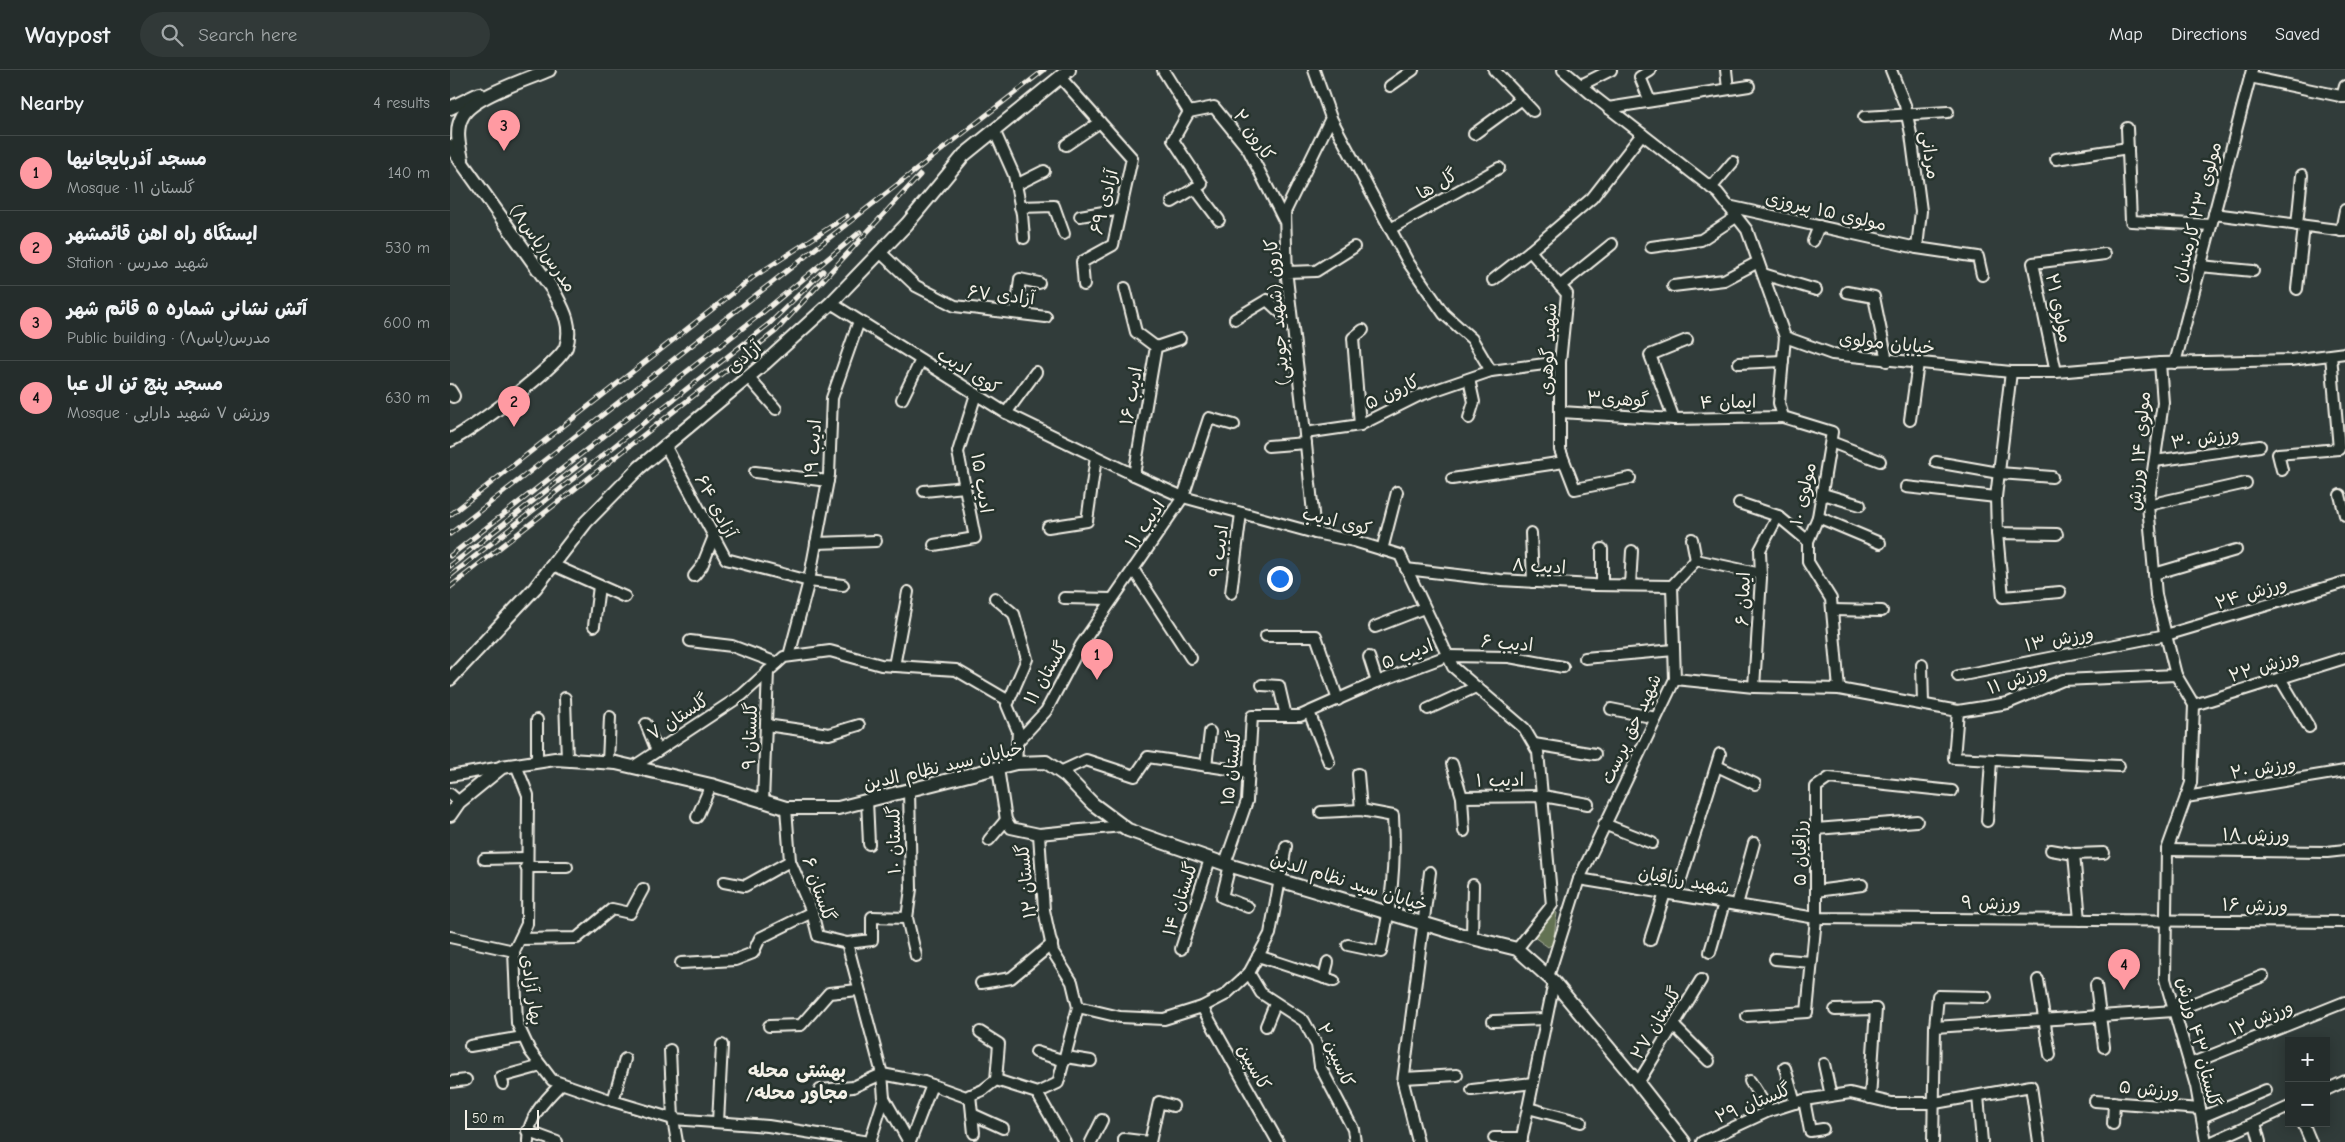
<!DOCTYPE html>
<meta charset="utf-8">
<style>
body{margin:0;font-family:"Comic Neue","Playpen Sans Arabic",sans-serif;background:#313938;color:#f1f3f6}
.controls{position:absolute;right:15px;bottom:15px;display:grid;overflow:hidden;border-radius:0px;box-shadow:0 2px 12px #0003}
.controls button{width:45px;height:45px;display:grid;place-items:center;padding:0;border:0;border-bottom:1px solid #424948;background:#252d2c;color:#f1f3f6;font:25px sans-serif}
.scale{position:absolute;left:15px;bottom:12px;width:74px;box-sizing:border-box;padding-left:5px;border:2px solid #f4f1e8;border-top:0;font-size:14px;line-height:18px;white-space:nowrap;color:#f4f1e8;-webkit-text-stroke:4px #26332d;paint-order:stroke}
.you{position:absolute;left:829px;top:508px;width:18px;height:18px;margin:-12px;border:4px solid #fff;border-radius:50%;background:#1a73e8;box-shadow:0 0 0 8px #1a73e833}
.badge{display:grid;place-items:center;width:32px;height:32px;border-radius:50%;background:#ff9aa2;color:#111;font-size:16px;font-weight:700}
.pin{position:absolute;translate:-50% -41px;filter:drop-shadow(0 1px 2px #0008)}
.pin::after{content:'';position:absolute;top:26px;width:18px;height:15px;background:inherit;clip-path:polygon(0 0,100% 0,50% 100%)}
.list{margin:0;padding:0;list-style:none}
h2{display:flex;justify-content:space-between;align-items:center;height:65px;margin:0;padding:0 20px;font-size:21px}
h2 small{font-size:16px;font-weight:400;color:#a3a8a9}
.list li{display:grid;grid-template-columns:32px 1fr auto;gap:15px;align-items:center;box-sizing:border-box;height:75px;padding:0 20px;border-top:1px solid #424948}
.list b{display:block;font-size:19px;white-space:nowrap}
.list p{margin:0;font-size:16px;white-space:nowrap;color:#a3a8a9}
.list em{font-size:16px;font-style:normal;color:#a3a8a9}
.icon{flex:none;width:28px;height:28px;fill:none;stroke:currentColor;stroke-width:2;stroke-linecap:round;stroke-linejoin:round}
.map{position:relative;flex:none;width:1895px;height:1072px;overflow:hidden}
header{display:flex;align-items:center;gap:30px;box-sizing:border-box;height:70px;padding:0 25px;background:#252d2c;border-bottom:1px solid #424948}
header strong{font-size:24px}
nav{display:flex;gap:28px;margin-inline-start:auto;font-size:18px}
.search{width:350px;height:45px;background:#313938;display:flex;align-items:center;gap:12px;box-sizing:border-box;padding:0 18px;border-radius:28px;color:#a3a8a9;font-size:19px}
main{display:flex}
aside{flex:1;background:#252d2c}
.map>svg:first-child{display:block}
.green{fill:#637253;stroke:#acb29e}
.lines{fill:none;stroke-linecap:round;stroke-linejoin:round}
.minor-casing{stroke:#f4f1e8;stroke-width:14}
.major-casing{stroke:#f4f1e8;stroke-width:16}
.minor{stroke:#26332d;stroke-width:10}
.major{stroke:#26332d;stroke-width:12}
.rail-casing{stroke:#f4f1e8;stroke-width:5}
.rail{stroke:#26332d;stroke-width:3;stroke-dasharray:9;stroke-linecap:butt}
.labels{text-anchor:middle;stroke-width:5;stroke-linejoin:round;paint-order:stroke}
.street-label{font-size:18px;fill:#f4f1e8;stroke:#26332d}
.neighbourhood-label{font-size:19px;font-weight:bold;fill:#f4f1e8;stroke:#26332d}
</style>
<header>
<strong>Waypost</strong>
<div class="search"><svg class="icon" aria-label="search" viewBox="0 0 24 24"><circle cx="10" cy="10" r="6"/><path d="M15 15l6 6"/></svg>Search here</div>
<nav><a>Map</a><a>Directions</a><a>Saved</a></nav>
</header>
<main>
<aside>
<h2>Nearby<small>4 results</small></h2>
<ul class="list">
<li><span class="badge">1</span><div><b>مسجد آذربایجانیها</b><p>Mosque · گلستان ۱۱</p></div><em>140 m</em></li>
<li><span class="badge">2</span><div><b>ایستگاه راه اهن قائمشهر</b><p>Station · شهید مدرس</p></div><em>530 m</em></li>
<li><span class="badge">3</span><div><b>آتش نشانی شماره ۵ قائم شهر</b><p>Public building · مدرس(یاس۸)</p></div><em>600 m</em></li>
<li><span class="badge">4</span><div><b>مسجد پنج تن ال عبا</b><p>Mosque · ورزش ۷ شهید دارایی</p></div><em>630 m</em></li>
</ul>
</aside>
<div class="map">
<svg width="1895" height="1072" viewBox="0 0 1895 1072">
<rect width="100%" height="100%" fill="#313c3a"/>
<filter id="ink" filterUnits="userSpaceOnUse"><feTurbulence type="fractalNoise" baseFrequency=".02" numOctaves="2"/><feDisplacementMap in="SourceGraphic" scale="10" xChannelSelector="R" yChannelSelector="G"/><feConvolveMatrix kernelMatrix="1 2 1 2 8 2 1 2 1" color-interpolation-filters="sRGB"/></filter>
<g filter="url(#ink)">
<polygon class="green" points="1104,841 1107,843 1103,874 1098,877 1084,867"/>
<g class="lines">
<defs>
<g id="minor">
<polyline points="713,0 739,42 764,37 798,79 834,150"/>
<polyline points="864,0 881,48 835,142 837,208 852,335 865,463"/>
<polyline points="1044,0 1083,41"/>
<polyline points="1113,0 1147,29 1268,123 1297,160 1335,267 1382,284 1561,302 1606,302 1710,293 1841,290 1895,283"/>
<polyline points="1276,0 1278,19"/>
<polyline points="1441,0 1455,35 1461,64 1471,141 1467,178"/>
<polyline points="610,7 682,88 663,175 632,192 634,215"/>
<polyline points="1800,7 1895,27"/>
<polyline points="1131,15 1161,0"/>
<polyline points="940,16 963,0"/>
<polyline points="1892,27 1895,16"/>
<polyline points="1200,31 1190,7 1200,1"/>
<polyline points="1158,38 1299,16"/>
<polyline points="1414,47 1498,42"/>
<polyline points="881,48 958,192 994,244 1022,269 1041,301"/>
<polyline points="1677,58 1681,151 1761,155"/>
<polyline points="544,60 564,105 572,144 574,168"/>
<polyline points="1024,64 1072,29"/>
<polyline points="616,75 650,52"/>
<polyline points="1606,89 1678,78"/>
<polyline points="566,115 594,101"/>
<polyline points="745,118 769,150"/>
<polyline points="1261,118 1283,92"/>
<polyline points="722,132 752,114 723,70 739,42"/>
<polyline points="1278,136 1467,178 1528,187 1532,205"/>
<polyline points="570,137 604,136 614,164"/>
<polyline points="1764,144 1895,161"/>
<polyline points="630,146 671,139"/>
<polyline points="1847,155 1852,105"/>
<polyline points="940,159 1049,98"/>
<polyline points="1891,161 1895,140"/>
<polyline points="1363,171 1369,156"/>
<polyline points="1201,177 1251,170 1286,147"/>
<polyline points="1080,181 1117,224 1110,292 1110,380 1125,419 1180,408"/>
<polyline points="431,183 466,216 505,236 596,247"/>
<polyline points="1750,196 1803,201"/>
<polyline points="837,202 866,201 904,177"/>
<polyline points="1313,204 1366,220"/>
<polyline points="1043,210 1080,181 1142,128 1192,64"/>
<polyline points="1110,216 1162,174"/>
<polyline points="1223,216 1274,210 1308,192"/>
<polyline points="675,218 686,262 706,277"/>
<polyline points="1847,219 1854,156"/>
<polyline points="1397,222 1424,227 1437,291"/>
<polyline points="381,233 556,343 684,405 733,427 865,463 904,471 950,485 1003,597 1074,658 1088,682 1102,835 1067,879"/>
<polyline points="566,243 570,209 589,213"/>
<polyline points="785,249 817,230 842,253"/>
<polyline points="1335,267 1329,333 1333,347 1382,362 1368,447 1358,471 1358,492 1381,529 1389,619"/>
<polyline points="1289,293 1333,291"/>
<polyline points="1710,293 1713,333 1698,435 1706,525 1726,605 1744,635 1741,713 1717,780 1715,909 1746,1016 1756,1072"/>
<polyline points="1725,293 1802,0"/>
<polyline points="1561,302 1546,427 1547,463 1553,527 1610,522"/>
<polyline points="1606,302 1583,193 1655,184"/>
<polyline points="298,307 326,339"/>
<polyline points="452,329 471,290"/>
<polyline points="1111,342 1224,349 1333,347"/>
<polyline points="556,343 586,302"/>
<polyline points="1019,348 1024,332 1019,309"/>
<polyline points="1224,349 1200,285 1237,270"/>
<polyline points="1460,350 1468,293"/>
<polyline points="910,355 903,268 913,260"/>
<polyline points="855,363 910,355 968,326 1041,301 1110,292"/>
<polyline points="1381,372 1430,391"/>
<polyline points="215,375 276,489 359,511 393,515"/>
<polyline points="818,376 856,373"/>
<polyline points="1705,391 1810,376"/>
<polyline points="1486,392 1549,403 1602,407"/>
<polyline points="1832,400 1828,384 1889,379 1881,285"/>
<polyline points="305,402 378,411"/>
<polyline points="684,405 706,277 730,269"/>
<polyline points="1002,409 1114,392"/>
<polyline points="1456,417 1546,427"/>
<polyline points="474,421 515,417"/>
<polyline points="1373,424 1410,435"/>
<polyline points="1890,425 1895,445"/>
<polyline points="1289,433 1328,446"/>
<polyline points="1698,435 1796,413"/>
<polyline points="1368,447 1430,473"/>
<polyline points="598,457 637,451 646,387"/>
<polyline points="1081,463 1083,512"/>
<polyline points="1547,463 1607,464"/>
<polyline points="1242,469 1246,490"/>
<polyline points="366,473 426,471"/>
<polyline points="484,475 525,468 508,382 526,324"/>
<polyline points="932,480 947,422"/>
<polyline points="103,495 175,527"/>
<polyline points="683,499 741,588"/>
<polyline points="956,499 1050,510 1144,515 1222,516"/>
<polyline points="1704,504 1786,480"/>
<polyline points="244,506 252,496 264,466"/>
<polyline points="1152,515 1152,479"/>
<polyline points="1180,515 1182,481"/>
<polyline points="1222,516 1246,490 1311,504"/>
<polyline points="781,523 791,443"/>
<polyline points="545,528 564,544 577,589 557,635 568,661 566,693"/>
<polyline points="614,528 662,529"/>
<polyline points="1382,540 1432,541"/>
<polyline points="144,556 149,516"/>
<polyline points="925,557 974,538"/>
<polyline points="816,566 866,566 888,630"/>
<polyline points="240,571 282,576 327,593"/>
<polyline points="339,586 359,511 379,405 382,328 409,251"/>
<polyline points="919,587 927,612"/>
<polyline points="1135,588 1224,580"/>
<polyline points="1472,595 1473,634"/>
<polyline points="444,596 458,522"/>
<polyline points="1508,606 1716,565 1895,512"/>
<polyline points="1830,608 1859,657"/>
<polyline points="1225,609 1304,617 1389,619 1508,641 1558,633 1613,610 1726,605"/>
<polyline points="812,615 829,616 836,646"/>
<polyline points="1304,617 1311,508 1310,480 1328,446 1358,471"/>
<polyline points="115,628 117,690"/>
<polyline points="1744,635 1895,588"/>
<polyline points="978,639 1026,617"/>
<polyline points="1161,639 1206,648"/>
<polyline points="1508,641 1504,688 1669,696"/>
<polyline points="859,642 879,692"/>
<polyline points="196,654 207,681"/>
<polyline points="316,655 379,664 409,655"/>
<polyline points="568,671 596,641 631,575 733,427 759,348 784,355"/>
<polyline points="1084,674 1145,684"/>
<polyline points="87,692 87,650"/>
<polyline points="158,692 160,647"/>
<polyline points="1002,694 1012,727"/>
<polyline points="756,696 760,662"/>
<polyline points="1267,696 1305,714"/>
<polyline points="183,697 292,625 334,587 380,581 431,595 506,600 559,631"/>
<polyline points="610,702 636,690 685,706 698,687 799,702"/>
<polyline points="908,704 911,740"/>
<polyline points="0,706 52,697"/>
<polyline points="0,724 9,732"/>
<polyline points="1736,727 1895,701"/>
<polyline points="417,730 419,774"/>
<polyline points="313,732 318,601"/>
<polyline points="336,738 340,791 362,842 368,866 397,873 432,1004 434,1028 420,1072"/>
<path d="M871 742 911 740 943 746C946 796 941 834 931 882L898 875"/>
<polyline points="247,747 261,715"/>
<polyline points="1537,751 1541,690"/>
<polyline points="1154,754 1202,773"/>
<polyline points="1366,759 1467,751"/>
<polyline points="1014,761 1012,727 1093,726 1138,734"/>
<polyline points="589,764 672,756"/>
<polyline points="539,770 556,750"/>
<polyline points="1601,780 1624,784 1654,783"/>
<polyline points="1717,780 1877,782 1895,780"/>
<polyline points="1624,784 1630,850"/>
<polyline points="34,789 76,788"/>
<polyline points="775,794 797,731 802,646 850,646 927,612 997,586 1059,587 1113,597"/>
<polyline points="780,795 772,827 798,837"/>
<polyline points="76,797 117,797"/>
<polyline points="1129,809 1366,848 1895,852"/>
<polyline points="274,812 295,816 340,791"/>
<polyline points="1366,821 1412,815"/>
<polyline points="1226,825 1270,684"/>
<polyline points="1287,835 1304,773"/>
<polyline points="457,848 466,886"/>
<polyline points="0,867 64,881 67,953 80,981 102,1010 163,1031 223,1049 318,1056 419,1072"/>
<polyline points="1022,868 1023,815"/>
<polyline points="70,869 127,868 162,839 180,843 193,819"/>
<polyline points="1200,870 1215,823"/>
<polyline points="397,873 422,870 422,847 457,848 461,819 459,720"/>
<polyline points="731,879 760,789"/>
<polyline points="64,881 77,854 78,725 66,695"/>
<polyline points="1260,882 1274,833"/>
<polyline points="808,886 884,911"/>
<polyline points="1325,889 1361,892"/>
<polyline points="231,893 285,890 303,883 310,868 362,842"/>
<polyline points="799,903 811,923 854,951 867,975 870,996 903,1059 905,1072"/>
<polyline points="1098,907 1129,809 1225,609 1222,516"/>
<polyline points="874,908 878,892"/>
<polyline points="1588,910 1600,985"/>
<polyline points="531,913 561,908 602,874"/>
<polyline points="1646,915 1654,977"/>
<polyline points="628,937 670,947 714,949 752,937 775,925 799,903 820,864 836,776"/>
<polyline points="752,937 828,1072"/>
<polyline points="1385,940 1426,939 1420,1028"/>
<polyline points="1297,946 1357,942 1366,848 1366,717 1379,708 1502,721"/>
<polyline points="1043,951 1096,949"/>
<polyline points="319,956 351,955 379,923 408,920"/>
<polyline points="816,956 825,934"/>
<polyline points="1224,956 1259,991"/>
<polyline points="1485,957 1488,926 1536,927"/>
<polyline points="530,962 549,974 546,1010"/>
<polyline points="20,976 73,967"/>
<polyline points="220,980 223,1049 227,1072"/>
<polyline points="586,982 615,991"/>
<polyline points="616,987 641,991"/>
<polyline points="1374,994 1381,1026"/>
<polyline points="1740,994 1895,932"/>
<polyline points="1335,998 1345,1033"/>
<polyline points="432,1004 474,1012 516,1027 533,1020 546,1010 587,1023 608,1013 628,937 622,912 603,882 594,840 589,764 561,758 556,750 548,698"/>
<polyline points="954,1008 1007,1005"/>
<polyline points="1300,1011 1319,1041"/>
<polyline points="0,1012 16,1010"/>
<polyline points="1188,1013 1251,910"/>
<polyline points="53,1014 51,1007 91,996"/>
<polyline points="370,1020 403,1017 432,1004"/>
<polyline points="1022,1020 1083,1013"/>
<polyline points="1876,1020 1895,1011"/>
<polyline points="587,1023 615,1072"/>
<polyline points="520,1025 524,1063"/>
<polyline points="1528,1026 1532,1072"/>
<polyline points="434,1028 459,1072"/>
<polyline points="1354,1030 1360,1061 1373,1059"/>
<polyline points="163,1031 175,989"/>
<polyline points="1645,1031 1750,1039"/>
<polyline points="1078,1038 1131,1052"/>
<polyline points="522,1044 553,1058"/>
<polyline points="1752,1047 1816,1020"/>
<polyline points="268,1052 272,975"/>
<polyline points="1805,1053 1810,1072"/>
<polyline points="1853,1053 1861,1072"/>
<polyline points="1663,1054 1664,1032"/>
<polyline points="77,1061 107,1072"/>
<polyline points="1044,1068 1072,1068"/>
<path d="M78 1072C77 1048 95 1030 111 1014"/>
<polyline points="460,1072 482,1015"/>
<polyline points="641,1072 652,1050"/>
<polyline points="674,1072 674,1069 699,1072"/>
<polyline points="700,1072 709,1032 723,1036"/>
<polyline points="968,1072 953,1012 980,802"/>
<polyline points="1071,1072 1104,912"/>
<polyline points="1252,1072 1319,1041 1354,1030 1400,1023 1442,1033 1485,1033 1581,1016 1589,1072"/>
<polyline points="1483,1072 1485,957 1724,941 1813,906"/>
<polyline points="1762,1072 1839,1037"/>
</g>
<g id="major">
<polyline points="0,38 29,24"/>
<path d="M0 76 103 220C113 239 123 255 116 277 110 294 19 363 0 370"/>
<path d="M12 89C9 76 5 60 12 47 21 27 78 9 99 0"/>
<polyline points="0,321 3,326"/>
<polyline points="0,609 85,518 136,452 190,397 315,293 381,233 457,154 514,85 619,0"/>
<polyline points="0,745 9,732 52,697 105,689 166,693 261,715 336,738 388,738 566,693 596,692 616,706 643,734 678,760 775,794 1022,868 1067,879 1104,912 1188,1013 1234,1072"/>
</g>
</defs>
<use href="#minor" class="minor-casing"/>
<use href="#major" class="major-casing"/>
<use href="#minor" class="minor"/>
<use href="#major" class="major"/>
<defs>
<g id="rail">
<polyline points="0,445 302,208 397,146"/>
<polyline points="0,464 594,0"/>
<polyline points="0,486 312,243 410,162"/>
<polyline points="0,496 134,391"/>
<polyline points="0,506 320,253 373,201"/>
<polyline points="0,517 326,261 470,105"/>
</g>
</defs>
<use href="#rail" class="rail-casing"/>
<use href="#rail" class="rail"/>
</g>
</g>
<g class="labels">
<g class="street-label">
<text transform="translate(804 65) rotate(55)" y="6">کارون ۲</text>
<text transform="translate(1480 85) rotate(82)" y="6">مردانی</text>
<text transform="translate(987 114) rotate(-30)" y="6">گل ها</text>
<text transform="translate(654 132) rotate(-76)" y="6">آزادی ۶۹</text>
<text transform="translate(1376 141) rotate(13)" y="6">مولوی ۱۵ پیروزی</text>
<text transform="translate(1747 142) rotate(-75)" y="6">مولوی ۲۳ کارمندان</text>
<text transform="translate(93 178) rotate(55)" y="6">مدرس(یاس۸)</text>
<text transform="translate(551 225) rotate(6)" y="6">آزادی ۶۷</text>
<text transform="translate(1609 238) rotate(78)" y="6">مولوی ۲۱</text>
<text transform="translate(827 242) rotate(-95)" y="6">کارون (شهید جوینی)</text>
<text transform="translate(1437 273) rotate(6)" y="6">خیابان مولوی</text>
<text transform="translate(1098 279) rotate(-87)" y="6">شهید گوهری</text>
<text transform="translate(294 287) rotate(-41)" y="6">آزادی</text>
<text transform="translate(519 301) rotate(32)" y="6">کوی ادیب</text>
<text transform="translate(942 322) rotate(-25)" y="6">کارون ۵</text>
<text transform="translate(681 326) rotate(-80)" y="6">ادیب ۱۶</text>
<text transform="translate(1168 329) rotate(3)" y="6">گوهری۳</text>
<text transform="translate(1278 332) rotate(-1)" y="6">ایمان ۴</text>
<text transform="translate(1755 368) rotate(-8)" y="6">ورزش ۳۰</text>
<text transform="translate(363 379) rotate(-86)" y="6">ادیب ۱۹</text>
<text transform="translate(1689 381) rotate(-85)" y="6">مولوی ۱۴ ورزش</text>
<text transform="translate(532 413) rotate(81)" y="6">ادیب ۱۵</text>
<text transform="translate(1353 424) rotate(-77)" y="6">مولوی ۱۰</text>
<text transform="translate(266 436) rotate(62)" y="6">آزادی ۶۴</text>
<text transform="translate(887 451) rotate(14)" y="6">کوی ادیب</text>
<text transform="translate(695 454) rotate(-55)" y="6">ادیب ۱۱</text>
<text transform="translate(769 481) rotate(-83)" y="6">ادیب ۹</text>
<text transform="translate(1089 496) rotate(3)" y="6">ادیب ۸</text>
<text transform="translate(1801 523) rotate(-17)" y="6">ورزش ۲۴</text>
<text transform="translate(1293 529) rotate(-88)" y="6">ایمان ۶</text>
<text transform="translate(1609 569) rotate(-11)" y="6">ورزش ۱۳</text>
<text transform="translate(1057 573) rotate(5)" y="6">ادیب ۶</text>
<text transform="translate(957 584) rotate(-21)" y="6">ادیب ۵</text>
<text transform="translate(1814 596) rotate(-17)" y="6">ورزش ۲۲</text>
<text transform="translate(596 603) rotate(-60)" y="6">گلستان ۱۱</text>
<text transform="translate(1567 609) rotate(-18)" y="6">ورزش ۱۱</text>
<text transform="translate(228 647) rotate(-33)" y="6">گلستان ۷</text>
<text transform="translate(1181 659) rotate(-65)" y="6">شهید حق پرست</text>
<text transform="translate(300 666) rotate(-88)" y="6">گلستان ۹</text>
<text transform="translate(493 696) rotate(-13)" y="6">خیابان سید نظام الدین</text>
<text transform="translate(781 698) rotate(-84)" y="6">گلستان ۱۵</text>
<text transform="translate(1813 698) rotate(-9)" y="6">ورزش ۲۰</text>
<text transform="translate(1050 710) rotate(-1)" y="6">ادیب ۱</text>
<text transform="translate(1806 765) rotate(1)" y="6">ورزش ۱۸</text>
<text transform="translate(444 770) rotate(-91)" y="6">گلستان ۱۰</text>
<text transform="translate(1350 783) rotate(-90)" y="6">رزاقیان ۵</text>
<text transform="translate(1234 810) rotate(10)" y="6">شهید رزاقیان</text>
<text transform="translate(576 811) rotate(-96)" y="6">گلستان ۱۲</text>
<text transform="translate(899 812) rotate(17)" y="6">خیابان سید نظام الدین</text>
<text transform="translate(369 819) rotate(71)" y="6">گلستان ۶</text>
<text transform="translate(730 829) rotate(-72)" y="6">گلستان ۱۴</text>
<text x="1541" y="839">ورزش ۹</text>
<text transform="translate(1805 835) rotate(1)" y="6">ورزش ۱۶</text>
<text transform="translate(82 920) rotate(82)" y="6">بهار آزادی</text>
<text transform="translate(1811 948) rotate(-22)" y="6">ورزش ۱۲</text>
<text transform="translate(1206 953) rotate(-59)" y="6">گلستان ۲۷</text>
<text transform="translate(1749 972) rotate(76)" y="6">گلستان ۴۳ ورزش</text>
<text transform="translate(886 985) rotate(67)" y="6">کاسپین ۲</text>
<text transform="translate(804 997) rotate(61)" y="6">کاسپین</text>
<text transform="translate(1699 1019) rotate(5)" y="6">ورزش ۵</text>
<text transform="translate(1303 1033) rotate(-22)" y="6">گلستان ۲۹</text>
</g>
<g class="neighbourhood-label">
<text x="347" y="1007">بهشتی محله<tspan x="347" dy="22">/مجاور محله</tspan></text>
</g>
</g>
</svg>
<div class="controls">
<button>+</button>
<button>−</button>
</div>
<div class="scale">50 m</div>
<div class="you"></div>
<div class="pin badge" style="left:647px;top:610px">1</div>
<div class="pin badge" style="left:64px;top:357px">2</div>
<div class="pin badge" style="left:54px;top:81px">3</div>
<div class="pin badge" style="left:1674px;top:920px">4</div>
</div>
</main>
